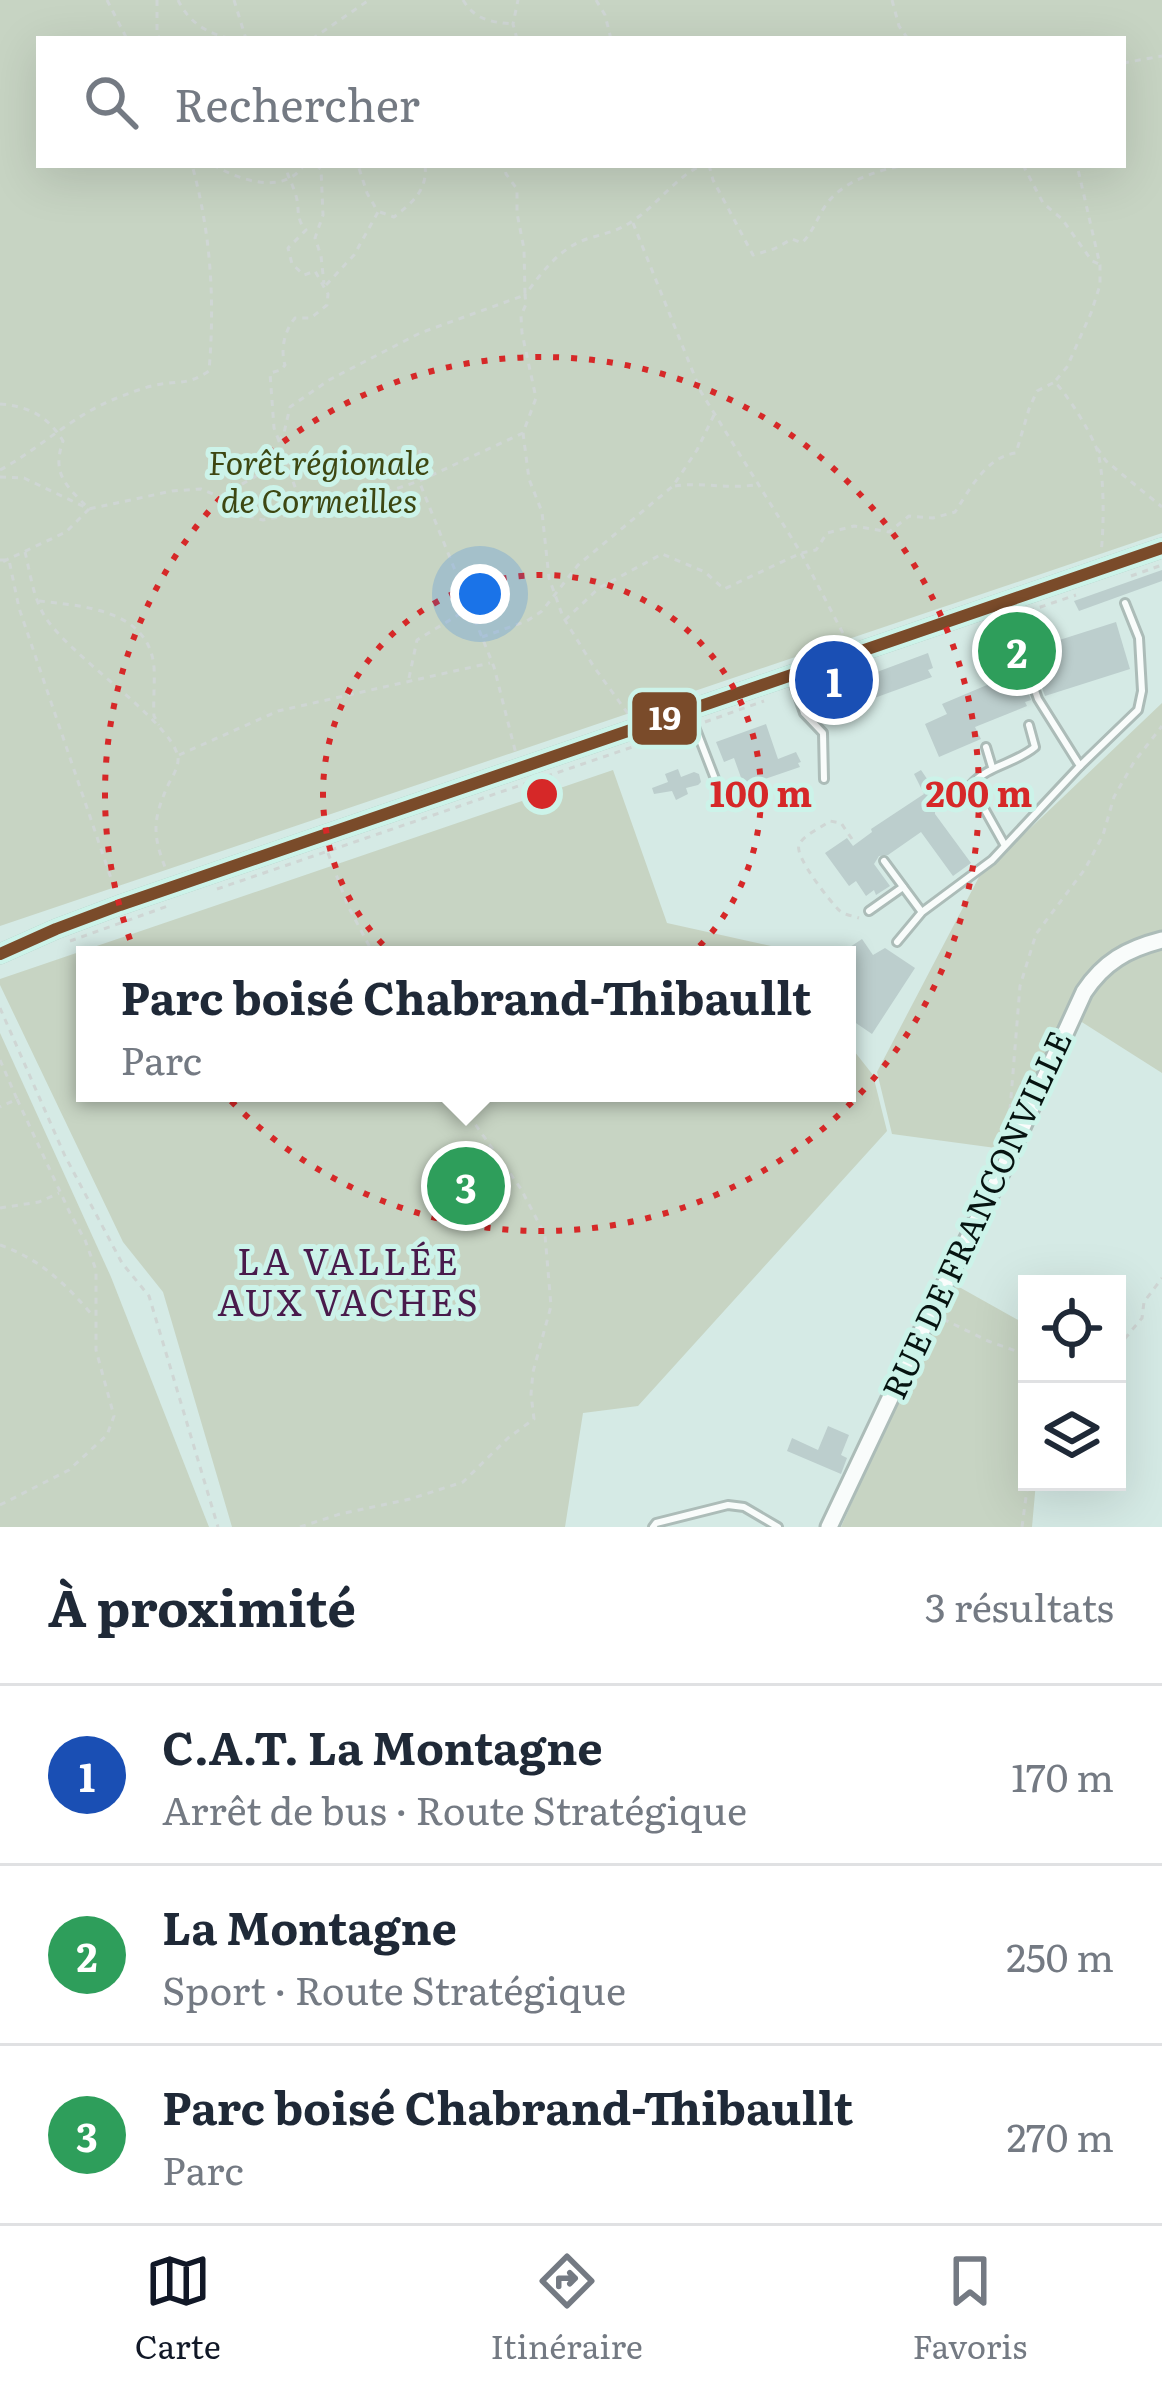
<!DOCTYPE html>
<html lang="fr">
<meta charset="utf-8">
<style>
body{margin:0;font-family:Literata,serif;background:#f6f6f7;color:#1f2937}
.controls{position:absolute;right:36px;bottom:36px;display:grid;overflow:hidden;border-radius:0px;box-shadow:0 12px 48px #0002}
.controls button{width:108px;height:108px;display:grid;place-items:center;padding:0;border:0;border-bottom:3px solid #e0e1e3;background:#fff;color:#1f2937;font:60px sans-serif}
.you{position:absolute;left:480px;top:594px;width:42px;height:42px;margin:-30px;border:9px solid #fff;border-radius:50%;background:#1a73e8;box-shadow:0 0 0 18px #1a73e833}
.badge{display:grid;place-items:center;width:78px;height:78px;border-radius:50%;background:#111827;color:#fff;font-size:39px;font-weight:700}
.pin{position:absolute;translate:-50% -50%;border:6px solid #fff;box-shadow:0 3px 12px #0006}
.popup{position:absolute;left:76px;top:946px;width:780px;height:156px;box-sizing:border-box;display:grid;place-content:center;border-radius:0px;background:#fff;filter:drop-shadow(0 3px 9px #0005);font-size:39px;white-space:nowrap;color:#747a83}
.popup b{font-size:45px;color:#1f2937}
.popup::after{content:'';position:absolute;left:50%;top:100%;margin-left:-24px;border:24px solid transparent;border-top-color:#fff}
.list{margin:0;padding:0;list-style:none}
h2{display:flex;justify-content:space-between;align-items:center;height:156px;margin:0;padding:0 48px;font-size:51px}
h2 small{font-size:39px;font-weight:400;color:#747a83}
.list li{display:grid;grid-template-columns:78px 1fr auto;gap:36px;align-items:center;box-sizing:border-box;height:180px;padding:0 48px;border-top:3px solid #e0e1e3}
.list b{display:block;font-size:45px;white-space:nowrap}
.list p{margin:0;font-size:39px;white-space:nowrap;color:#747a83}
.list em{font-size:39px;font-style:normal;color:#747a83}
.icon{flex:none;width:66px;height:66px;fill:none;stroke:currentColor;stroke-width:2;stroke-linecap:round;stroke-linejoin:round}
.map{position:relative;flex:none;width:1162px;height:1527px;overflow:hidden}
.search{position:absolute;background:#fff;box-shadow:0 12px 48px #0002;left:36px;right:36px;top:36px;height:132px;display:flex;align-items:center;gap:30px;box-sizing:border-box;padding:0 42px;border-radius:0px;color:#747a83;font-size:45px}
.sheet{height:696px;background:#fff}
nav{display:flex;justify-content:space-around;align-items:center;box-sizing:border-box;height:168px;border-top:3px solid #e0e1e3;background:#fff;font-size:33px;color:#747a83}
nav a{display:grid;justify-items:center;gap:6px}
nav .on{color:#111827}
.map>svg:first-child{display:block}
.green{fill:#c7d4c3;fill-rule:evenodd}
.building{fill:#bccecd}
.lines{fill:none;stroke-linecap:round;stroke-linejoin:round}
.service-casing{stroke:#acbcb8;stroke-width:12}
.tertiary-casing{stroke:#acbcb8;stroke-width:21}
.path{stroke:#cfd6d4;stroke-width:3;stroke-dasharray:6 6;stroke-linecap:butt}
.service{stroke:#f9fcfb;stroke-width:6}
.tertiary{stroke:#f9fcfb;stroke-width:15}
.bus-1-casing{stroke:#ccf3e9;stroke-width:21}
.bus-1{stroke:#7a4b2a;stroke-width:12}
.ring{fill:none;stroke:#d62828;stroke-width:6;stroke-dasharray:6 12}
.labels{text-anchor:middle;stroke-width:10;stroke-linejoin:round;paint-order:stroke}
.park-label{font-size:33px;font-style:italic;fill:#3d4712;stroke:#ccf3e9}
.street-label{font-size:33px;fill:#061411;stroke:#ccf3e9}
.neighbourhood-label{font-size:36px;letter-spacing:3px;fill:#491b4c;stroke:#ccf3e9}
.centre{fill:#d62828;stroke:#ccf3e9;stroke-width:6}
.ring-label{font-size:36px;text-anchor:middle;font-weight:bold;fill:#d62828;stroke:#ccf3e9;stroke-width:10;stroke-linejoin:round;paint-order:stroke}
.line-badge{stroke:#ccf3e9;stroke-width:4.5}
.badge-label{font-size:33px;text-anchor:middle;font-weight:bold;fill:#fff}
</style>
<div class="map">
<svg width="1162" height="1527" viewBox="0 0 1162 1527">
<rect width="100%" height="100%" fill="#d5eae5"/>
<g class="green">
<path d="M0 0H1162V533L0 926ZM39 39H1123V165H39Z"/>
<polygon points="1162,703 1162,1073 1077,1019 1018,1151 892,1134 877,1072 979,877"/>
<polygon points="613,770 667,923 771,946 778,955 85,955 85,1093 847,1093 847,1042 873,1075 887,1131 638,1406 583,1413 565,1527 232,1527 163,1292 123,1242 0,985 0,979"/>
<polygon points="0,1033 111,1277 209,1527 0,1527"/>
<polygon points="952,1283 1027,1325 1027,1482 1036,1482 1032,1527 841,1527 928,1331"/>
</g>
<g class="building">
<polygon points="1162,570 1162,581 1079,611 1074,601"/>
<polygon points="1116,622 1130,669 1045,696 1028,650"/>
<polygon points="928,653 933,668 928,670 932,677 858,704 850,682"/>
<polygon points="1021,673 1031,700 1025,702 1027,706 975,727 981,739 939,757 925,724 947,714 942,704 1013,674 1015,676"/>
<polygon points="766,724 778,759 796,752 801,762 798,763 800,767 744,786 734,758 724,762 716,742"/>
<polygon points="678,769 681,777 694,772 699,774 701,782 698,785 686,788 688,794 676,800 672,791 654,794 652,788 668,782 665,774"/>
<polygon points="921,770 944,804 935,810 935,814 971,863 953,876 921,832 888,855 879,856 874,864 890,886 876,895 874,890 866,896 856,881 849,886 825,853 847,838 853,846 872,832 871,829 924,794 914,774"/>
<polygon points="862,939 873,955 885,948 915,968 872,1034 853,1021 856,1016 847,1001 847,949"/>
<polygon points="828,1426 849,1435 841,1455 847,1458 841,1474 787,1451 792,1438 818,1450"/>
</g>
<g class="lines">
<defs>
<g id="service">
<polyline points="792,679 804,713 823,733 824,779"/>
<polyline points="690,714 717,784"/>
<polyline points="986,747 992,767"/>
<polyline points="1080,766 1138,710 1142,691 1139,638 1125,603"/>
<path d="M1004 844 971 785C988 765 1015 764 1035 747L1029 725"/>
<polyline points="884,861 921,911"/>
<polyline points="869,911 903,887"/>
<polyline points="897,942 922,912 992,860 1080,766 1038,699 1005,607"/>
<polyline points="653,1527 656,1523 728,1505 744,1507 778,1527"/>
</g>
<g id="tertiary">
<polyline points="0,954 56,929 120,905 1162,548"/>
<path d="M829 1527 930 1314 1004 1167 1084 992C1104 962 1127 949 1162 940"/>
</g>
</defs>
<use href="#service" class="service-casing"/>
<use href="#tertiary" class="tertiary-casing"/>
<g class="path">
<polyline points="107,0 127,39"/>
<polyline points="157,0 157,34 160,39"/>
<path d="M178 0C189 23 208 34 232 39"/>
<polyline points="234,0 246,39"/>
<path d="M463 0C475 20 491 22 513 24"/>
<polyline points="596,0 605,15 611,39"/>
<polyline points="892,0 899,26 908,39"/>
<polyline points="312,39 369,0"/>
<polyline points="517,39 513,24 518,0"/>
<polyline points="1123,63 1162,56"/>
<path d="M213 165C240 180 283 196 304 165"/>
<polyline points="316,165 321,169 323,215 315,238 321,256 324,284"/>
<path d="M709 165 713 180 753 255 774 249 792 239 802 243C814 231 818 215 828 202 847 179 879 170 906 165"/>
<polyline points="1023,165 1043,203 1062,219 1092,261 1099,264"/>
<path d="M380 212 394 217C412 203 428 190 425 165"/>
<polyline points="633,223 701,392 801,553 847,641"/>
<polyline points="326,285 354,255 378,212 367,193 358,165"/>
<polyline points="1056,380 1067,367 1091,313 1100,285 1100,265 1077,165"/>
<path d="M0 404C28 406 48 416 63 441 51 475 67 486 89 509L172 491 201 489 220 497 243 515 263 520 304 512 314 503 366 499 419 481 523 433 536 398 522 333 521 316 526 304 525 295C542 272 561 246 590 238 606 233 619 231 634 220 658 204 676 177 702 165"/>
<polyline points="523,433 529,479 542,512 549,578 563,617 594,667 629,715"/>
<path d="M279 441 274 428 270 373 281 370 285 365C280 349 285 330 295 318H311L327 305 328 294 315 271 304 275 292 264 288 248 306 230C294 217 301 208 295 193 292 182 287 177 286 165"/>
<polyline points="1097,448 1106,461 1162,507"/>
<polyline points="420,450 419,481 494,667 516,754"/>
<path d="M0 470C39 449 71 417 112 400 125 395 141 388 156 385 181 380 186 386 209 371 215 301 211 233 192 165"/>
<polyline points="0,477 24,478 89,509 66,532 0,563"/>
<path d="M675 486C702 482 727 489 755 485"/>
<polyline points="221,496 281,462"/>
<polyline points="303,510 279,441 284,433 290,407 329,380 420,333 525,295 524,249 517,213 517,189 506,174 504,165"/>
<path d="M25 552C30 572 33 597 44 615 67 655 171 720 178 757 179 766 173 776 169 783 152 820 152 835 167 872"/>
<polyline points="0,560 9,560 19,608 116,893"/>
<polyline points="1131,576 1162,565"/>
<path d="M39 601C84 606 149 610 154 667 155 684 153 700 154 716L159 725"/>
<polyline points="1017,615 1076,595"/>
<path d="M565 620 599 588 662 554 705 572 724 589 801 553 816 550 827 533 854 526 889 532 909 516 933 518 955 512C970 489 986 457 1016 453L1029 409 1037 391 1055 382C1070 399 1087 426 1096 447 1105 470 1104 528 1101 553"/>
<polyline points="482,637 527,621 542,611 578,565 673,486 697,450 714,415"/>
<polyline points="409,678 417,640 468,609"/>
<polyline points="705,722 764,701"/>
<polyline points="179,755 278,711 490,663"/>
<path d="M852 839 841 823 830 821C822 827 802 836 799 845 794 856 831 903 840 911 845 915 853 916 859 918"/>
<polyline points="328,853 348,906 374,955"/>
<polyline points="217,889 685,729"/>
<polyline points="70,941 168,906"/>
<polyline points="0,1008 65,1156 122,1263 149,1296 218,1527"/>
<polyline points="0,1060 17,1099 0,1107"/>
<polyline points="1009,1122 1020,986 1036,934 1085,869 1103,835 1114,797 1134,762 1162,726"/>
<polyline points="0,1208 39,1202 59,1193"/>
<path d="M0 1245C40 1259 66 1284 93 1316"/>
<polyline points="943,1319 988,1341 1027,1355"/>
<polyline points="1117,1348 1142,1318 1144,1302 1162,1278"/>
<polyline points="0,1505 69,1470 107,1435 114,1416 96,1350 96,1270 85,1240 70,1213 17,1099"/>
<polyline points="300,1527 340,1514 410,1499 463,1482 508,1438 534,1419 531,1394 533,1372 551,1306 545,1235 521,1189 453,1093"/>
<polyline points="1022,1527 1028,1482"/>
</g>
<use href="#service" class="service"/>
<use href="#tertiary" class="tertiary"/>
<defs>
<polyline id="bus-1" points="0,954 56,929 120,905 1162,548"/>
</defs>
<use href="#bus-1" class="bus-1-casing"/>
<use href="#bus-1" class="bus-1"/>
</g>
<g class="ring">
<circle cx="542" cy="794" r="219"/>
<circle cx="542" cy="794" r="437"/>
</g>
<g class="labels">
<g class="park-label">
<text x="319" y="475">Forêt régionale<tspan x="319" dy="38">de Cormeilles</tspan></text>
</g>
<g class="street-label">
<text transform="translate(977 1215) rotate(-65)" y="12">RUE DE FRANCONVILLE</text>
</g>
<g class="neighbourhood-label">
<text x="349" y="1275">LA VALLÉE<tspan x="349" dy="41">AUX VACHES</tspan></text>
</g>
</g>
<circle cx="542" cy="794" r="18" class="centre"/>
<g class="ring-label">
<text x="761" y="807">100 m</text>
<text x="979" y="807">200 m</text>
</g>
<rect class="line-badge" x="630" y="690" width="69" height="57" rx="12" fill="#7a4b2a"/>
<g class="badge-label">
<text x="665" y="730">19</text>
</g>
</svg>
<div class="controls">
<button><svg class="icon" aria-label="locate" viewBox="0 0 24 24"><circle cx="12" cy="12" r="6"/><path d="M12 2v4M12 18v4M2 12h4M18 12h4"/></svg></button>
<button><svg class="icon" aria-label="layers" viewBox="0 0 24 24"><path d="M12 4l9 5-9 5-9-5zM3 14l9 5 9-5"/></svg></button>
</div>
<div class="you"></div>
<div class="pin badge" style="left:834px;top:680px;background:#1a4fb4">1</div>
<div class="pin badge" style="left:1017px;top:651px;background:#2e9e5b">2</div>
<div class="pin badge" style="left:466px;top:1186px;background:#2e9e5b">3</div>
<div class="popup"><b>Parc boisé Chabrand-Thibaullt</b>Parc</div>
<div class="search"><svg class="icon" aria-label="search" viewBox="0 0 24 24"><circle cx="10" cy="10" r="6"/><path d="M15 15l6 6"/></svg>Rechercher</div>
</div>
<section class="sheet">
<h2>À proximité<small>3 résultats</small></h2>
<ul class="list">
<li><span class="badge" style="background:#1a4fb4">1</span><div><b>C.A.T. La Montagne</b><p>Arrêt de bus · Route Stratégique</p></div><em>170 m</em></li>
<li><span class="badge" style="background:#2e9e5b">2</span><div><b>La Montagne</b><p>Sport · Route Stratégique</p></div><em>250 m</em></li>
<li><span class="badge" style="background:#2e9e5b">3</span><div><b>Parc boisé Chabrand-Thibaullt</b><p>Parc</p></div><em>270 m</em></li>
</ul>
</section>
<nav>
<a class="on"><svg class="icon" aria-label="map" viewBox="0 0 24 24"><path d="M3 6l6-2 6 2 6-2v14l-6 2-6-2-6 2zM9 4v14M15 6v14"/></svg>Carte</a>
<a><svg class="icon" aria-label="directions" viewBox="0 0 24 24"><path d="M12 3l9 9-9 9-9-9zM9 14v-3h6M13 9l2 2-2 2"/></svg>Itinéraire</a>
<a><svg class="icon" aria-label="saved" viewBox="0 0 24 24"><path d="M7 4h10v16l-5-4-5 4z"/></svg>Favoris</a>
</nav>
